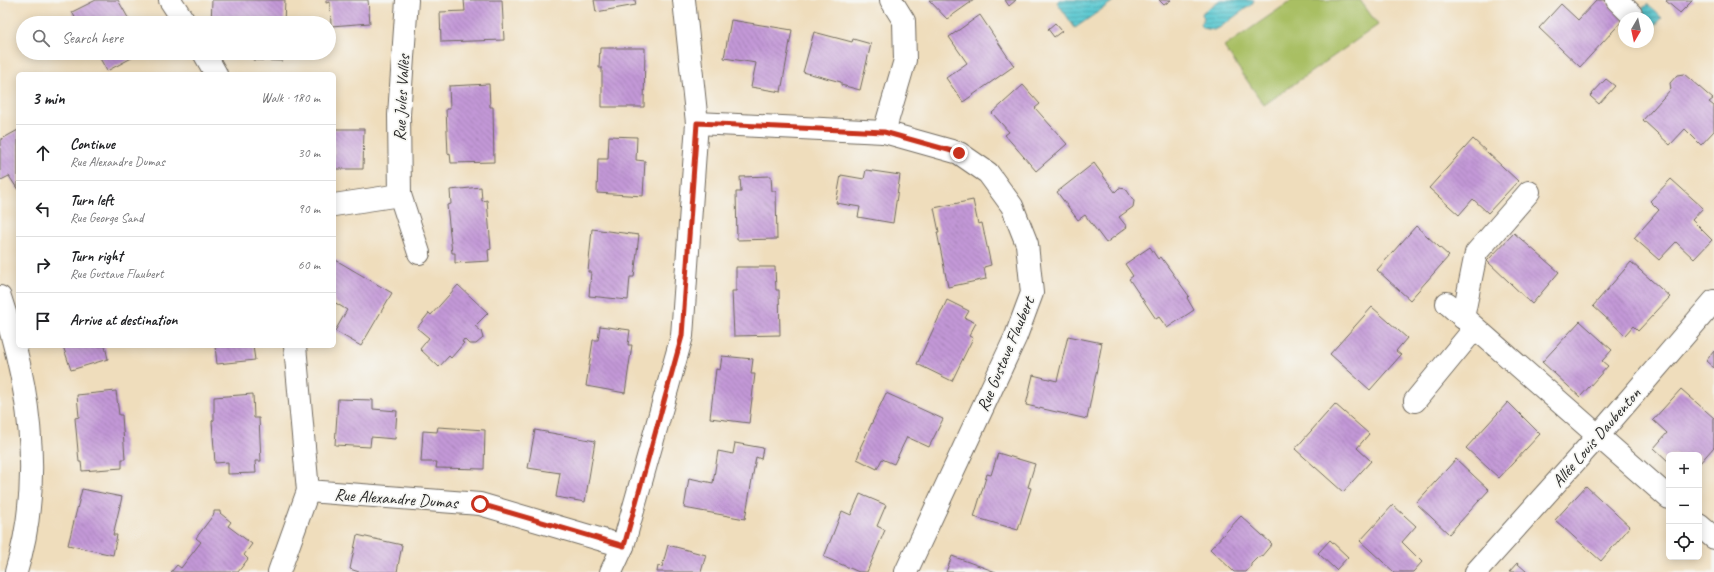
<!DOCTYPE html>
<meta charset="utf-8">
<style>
body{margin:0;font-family:Caveat,sans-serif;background:#f2f2f2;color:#202124}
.controls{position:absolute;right:12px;bottom:12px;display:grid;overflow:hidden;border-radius:6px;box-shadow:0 2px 10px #0003}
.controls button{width:36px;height:36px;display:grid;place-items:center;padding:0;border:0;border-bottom:1px solid #e0e0e0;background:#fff;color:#202124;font:20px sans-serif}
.compass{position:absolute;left:1618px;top:12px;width:36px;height:36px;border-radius:50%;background:#fff;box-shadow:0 2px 10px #0003;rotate:189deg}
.stop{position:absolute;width:12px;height:12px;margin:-9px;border:3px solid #c8321e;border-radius:50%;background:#fff}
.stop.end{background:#c8321e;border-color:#fff;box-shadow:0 1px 4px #0008}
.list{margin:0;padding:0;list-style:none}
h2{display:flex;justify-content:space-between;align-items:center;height:52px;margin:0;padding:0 16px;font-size:17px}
h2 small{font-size:13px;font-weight:400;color:#757577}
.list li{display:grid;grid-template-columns:26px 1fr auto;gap:12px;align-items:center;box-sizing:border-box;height:56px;padding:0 16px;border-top:1px solid #e0e0e0}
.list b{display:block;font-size:15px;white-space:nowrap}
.list p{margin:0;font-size:13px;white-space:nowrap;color:#757577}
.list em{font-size:13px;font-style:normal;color:#757577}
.icon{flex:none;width:22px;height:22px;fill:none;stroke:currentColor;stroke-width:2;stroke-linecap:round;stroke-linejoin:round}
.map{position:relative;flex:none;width:1714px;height:572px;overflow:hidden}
.search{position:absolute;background:#fff;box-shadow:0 2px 10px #0003;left:16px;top:16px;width:320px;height:44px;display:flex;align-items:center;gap:10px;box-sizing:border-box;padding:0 14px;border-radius:22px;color:#757577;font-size:15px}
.panel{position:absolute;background:#fff;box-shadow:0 2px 10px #0003;left:16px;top:72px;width:320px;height:276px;border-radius:6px}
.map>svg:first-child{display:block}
.pitch{fill:#a9bf64;stroke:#6a7548}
.water{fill:url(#water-rules);stroke:#447a7e}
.building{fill:url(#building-back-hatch)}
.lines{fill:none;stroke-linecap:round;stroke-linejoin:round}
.minor-casing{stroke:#70695e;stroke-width:24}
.minor{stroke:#fff;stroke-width:22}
.route{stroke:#c8321e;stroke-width:5}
.labels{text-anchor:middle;stroke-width:3.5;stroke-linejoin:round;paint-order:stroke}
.street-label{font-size:17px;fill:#2b2b2b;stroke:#f6f6f2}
</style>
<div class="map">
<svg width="1714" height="572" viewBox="0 0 1714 572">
<defs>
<pattern id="water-rules" width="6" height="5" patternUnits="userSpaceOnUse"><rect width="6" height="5" fill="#5cc9d1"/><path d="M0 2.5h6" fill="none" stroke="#4ca3aa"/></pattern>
<pattern id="building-back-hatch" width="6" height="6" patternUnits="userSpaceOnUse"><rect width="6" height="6" fill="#c398d7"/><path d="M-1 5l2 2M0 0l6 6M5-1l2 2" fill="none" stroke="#9f7caf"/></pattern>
</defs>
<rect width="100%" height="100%" fill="#f6f6f2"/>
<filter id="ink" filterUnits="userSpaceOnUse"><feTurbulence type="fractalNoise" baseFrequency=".025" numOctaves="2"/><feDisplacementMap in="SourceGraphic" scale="8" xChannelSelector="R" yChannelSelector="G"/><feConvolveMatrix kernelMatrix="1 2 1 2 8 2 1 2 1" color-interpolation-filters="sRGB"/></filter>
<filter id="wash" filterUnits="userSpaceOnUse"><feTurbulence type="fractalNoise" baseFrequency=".012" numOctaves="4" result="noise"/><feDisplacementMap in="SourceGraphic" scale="16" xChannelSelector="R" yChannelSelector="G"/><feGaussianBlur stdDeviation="0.9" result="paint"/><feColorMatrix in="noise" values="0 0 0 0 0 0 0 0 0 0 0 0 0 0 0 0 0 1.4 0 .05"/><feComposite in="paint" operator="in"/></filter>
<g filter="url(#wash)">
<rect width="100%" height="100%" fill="#efddbc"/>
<polygon class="pitch" points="1292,0 1360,0 1378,25 1264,105 1224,47"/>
<g class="water">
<polygon points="1059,0 1115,0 1075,28 1057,2"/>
<polygon points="1220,0 1254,0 1252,4 1219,28 1214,30 1202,28 1200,24 1204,18 1202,14 1203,12"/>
<polygon points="1647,4 1662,18 1648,33 1648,18 1634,18"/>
</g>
<g id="blocks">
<g class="building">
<polygon points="96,0 118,0 131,23 78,23 72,12"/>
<polygon points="212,0 285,0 284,23 211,23"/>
<polygon points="326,0 368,0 370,23 331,26 330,2 326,3"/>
<polygon points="464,0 502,0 504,40 441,42 440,12 465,11"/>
<polygon points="594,0 635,0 636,5 596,12"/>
<polygon points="929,0 974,0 947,19"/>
<polygon points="1005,0 1016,0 1009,6"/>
<polygon points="1159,0 1171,0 1164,5"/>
<polygon points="1597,0 1605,0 1624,19 1580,67 1539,28 1561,4 1578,20"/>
<polygon points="1667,0 1693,0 1680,13 1666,1"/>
<polygon points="980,15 1014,66 963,102 946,78 967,63 949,37"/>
<polygon points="731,20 792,30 781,92 751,87 756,63 724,58"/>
<polygon points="1055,23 1062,31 1054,37 1048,29"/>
<polygon points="814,32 852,42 853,39 871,44 860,90 841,85 841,82 803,72"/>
<polygon points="600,48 645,48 644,107 602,107 602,68 599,68"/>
<polygon points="97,53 141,53 107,71"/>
<polygon points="253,53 283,53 283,61 253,60"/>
<polygon points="1684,74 1713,99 1709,102 1714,106 1714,131 1701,145 1685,129 1670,145 1643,120 1671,89 1670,83 1677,75"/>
<polygon points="1606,79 1615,86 1599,104 1590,96"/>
<polygon points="489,84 490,107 493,107 494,162 451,163 450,153 448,154 446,109 450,109 449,86"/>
<polygon points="1023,85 1040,104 1035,108 1067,144 1036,171 1005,135 1009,132 992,113"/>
<polygon points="334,129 364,129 363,169 334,169"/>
<polygon points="18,130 18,190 9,176 1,180 0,179 0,140"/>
<polygon points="609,136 637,137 636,160 645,161 643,196 597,193 598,159 608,159"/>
<polygon points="1473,139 1518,181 1488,213 1473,199 1459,215 1429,188"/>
<polygon points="1094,163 1115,192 1119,188 1126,189 1134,201 1133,207 1119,217 1127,227 1106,243 1085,215 1078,220 1057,192"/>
<polygon points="866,170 900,175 893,223 858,217 860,207 836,203 841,175 864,179"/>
<polygon points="771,176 772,191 776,191 777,239 737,240 736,192 741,192 740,177"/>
<polygon points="1671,179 1703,208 1692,220 1712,240 1694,259 1676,242 1659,260 1634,238 1659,210 1650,201"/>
<polygon points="481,187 482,201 487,200 491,249 488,250 489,261 455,263 455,253 452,253 447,205 451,204 450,190"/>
<polygon points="973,200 978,224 982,223 991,265 984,267 986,279 948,287 937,232 939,232 934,208"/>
<polygon points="1416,226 1449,256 1410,300 1377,270"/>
<polygon points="592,229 639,235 634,277 630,277 628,300 589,296 591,272 588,272"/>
<polygon points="1514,233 1559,272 1532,304 1487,261"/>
<polygon points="1150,247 1158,259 1161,257 1189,296 1187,298 1194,310 1167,328 1159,317 1156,319 1129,279 1133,276 1125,264"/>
<polygon points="334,259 392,293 361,346 335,331 347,310 334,302"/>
<polygon points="1631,262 1670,297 1638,331 1633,326 1625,335 1593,306"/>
<polygon points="736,267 775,267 776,290 779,290 780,335 734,336 732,291 736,291"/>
<polygon points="458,285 488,313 475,326 481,331 483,338 476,344 469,344 464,339 462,342 464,343 451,358 449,356 439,367 420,349 429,338 417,328 429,313 431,315"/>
<polygon points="947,300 969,311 965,318 976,323 969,336 973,338 952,381 917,364"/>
<polygon points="1372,307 1407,338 1396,351 1401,355 1370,390 1330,354"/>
<polygon points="1580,321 1612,350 1602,361 1608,366 1580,397 1542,362"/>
<polygon points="600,326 630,330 628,345 632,345 625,393 586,386 593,340 598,340"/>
<polygon points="1068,336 1102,343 1087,419 1026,405 1033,375 1057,381"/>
<polygon points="63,346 105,346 108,359 71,370"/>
<polygon points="215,346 253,346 255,360 217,364"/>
<polygon points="1714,351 1714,368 1706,361"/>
<polygon points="722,356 753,359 751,374 755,374 749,423 710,418 716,369 720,370"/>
<polygon points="1681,389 1714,418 1714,447 1699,464 1699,455 1669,455 1669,462 1654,448 1667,433 1653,420"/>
<polygon points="116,391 119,415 122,415 125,459 122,459 122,468 82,471 81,462 79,462 75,418 79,417 77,395"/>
<polygon points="886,393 943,419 929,447 907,437 894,464 882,459 877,469 857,459 861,448 860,448"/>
<polygon points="253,394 254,418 259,418 261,461 255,461 256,473 228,474 228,462 215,463 212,421 214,420 214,397"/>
<polygon points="338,399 373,400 373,409 397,411 395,439 371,437 370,447 335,445"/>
<polygon points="1508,402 1540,434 1499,478 1466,448"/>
<polygon points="1335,404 1369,434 1357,448 1371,461 1343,492 1295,449"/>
<polygon points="438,427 485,430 484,469 436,468 437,462 421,462 423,431 437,432"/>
<polygon points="535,430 595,441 585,502 556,497 560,473 528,468"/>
<polygon points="735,443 763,448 761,459 756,457 745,519 684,508 689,478 713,483 718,451 733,454"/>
<polygon points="998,453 1035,464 1028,487 1031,488 1018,530 974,517 987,474 991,475"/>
<polygon points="1456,459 1489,490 1449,534 1416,503"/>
<polygon points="1586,486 1630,527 1601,561 1555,520"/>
<polygon points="82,489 122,497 113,535 117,535 113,555 68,545"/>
<polygon points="860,494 886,505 877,526 885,530 867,572 859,572 824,557 842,511 851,515"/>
<polygon points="1393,505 1416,526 1402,542 1422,562 1413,572 1394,572 1360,541"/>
<polygon points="214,511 220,511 220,513 231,522 228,526 252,544 244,555 248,559 238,572 171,572 177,565 181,568 201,542 196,538 214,514"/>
<polygon points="1241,516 1272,544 1261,557 1258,557 1251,564 1251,566 1246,572 1234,572 1210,549"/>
<polygon points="357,535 402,545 397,572 359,572 350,569"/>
<polygon points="1330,540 1348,557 1336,570 1318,553"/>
<polygon points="668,545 706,555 701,572 657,572 658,566 662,567"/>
<polygon points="952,556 996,572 946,572"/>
<polygon points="1517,563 1527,572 1509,572"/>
</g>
</g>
</g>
<g filter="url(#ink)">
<use href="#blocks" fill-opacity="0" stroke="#70695e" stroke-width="1"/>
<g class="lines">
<defs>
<g id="minor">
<polyline points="170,0 185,23"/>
<polyline points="1617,0 1631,14"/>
<polyline points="204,53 216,74"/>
<polyline points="697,123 884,132 959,153 988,173 1012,206 1027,244 1032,293 1016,336 906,572"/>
<polyline points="884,132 905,60 904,21 891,0"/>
<polyline points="400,195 419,253"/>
<polyline points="334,205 400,195 399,115 407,0"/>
<path d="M0 297C30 385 44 481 16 572"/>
<polyline points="1447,303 1669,498"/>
<polyline points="1463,318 1476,253 1529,192"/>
<polyline points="295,346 308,491 480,504 623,546"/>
<polyline points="1415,401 1475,328"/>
<polyline points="1699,525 1714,538"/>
<polyline points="279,572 308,491"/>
<polyline points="611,572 623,546 682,336 697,123 684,0"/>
<polyline points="1476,572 1598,436 1714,301"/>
</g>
</defs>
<use href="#minor" class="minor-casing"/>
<use href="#minor" class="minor"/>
</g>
</g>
<g class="lines" filter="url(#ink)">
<polyline class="route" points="480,504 624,546 682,336 697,123 884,132 959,153"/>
</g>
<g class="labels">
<g class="street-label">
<text transform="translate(401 98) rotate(-87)" y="6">Rue Jules Vallès</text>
<text transform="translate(1005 354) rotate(-67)" y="6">Rue Gustave Flaubert</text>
<text transform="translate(1596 437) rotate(-49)" y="6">Allée Louis Daubenton</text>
<text transform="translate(396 498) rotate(4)" y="6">Rue Alexandre Dumas</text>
</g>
</g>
</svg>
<div class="controls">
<button>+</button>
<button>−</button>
<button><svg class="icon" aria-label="locate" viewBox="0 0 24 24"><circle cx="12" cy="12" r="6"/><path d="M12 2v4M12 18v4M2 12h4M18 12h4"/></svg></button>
</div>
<svg class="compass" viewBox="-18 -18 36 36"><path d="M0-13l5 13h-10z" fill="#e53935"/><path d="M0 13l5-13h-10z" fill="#757577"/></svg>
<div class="stop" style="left:480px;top:504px"></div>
<div class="stop end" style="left:959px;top:153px"></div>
<div class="search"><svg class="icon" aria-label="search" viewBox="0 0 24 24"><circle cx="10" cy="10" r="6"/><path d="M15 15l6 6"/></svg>Search here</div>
<section class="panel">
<h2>3 min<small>Walk · 180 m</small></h2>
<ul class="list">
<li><svg class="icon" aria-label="ahead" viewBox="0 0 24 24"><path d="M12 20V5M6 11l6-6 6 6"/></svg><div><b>Continue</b><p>Rue Alexandre Dumas</p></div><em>30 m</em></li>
<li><svg class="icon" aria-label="left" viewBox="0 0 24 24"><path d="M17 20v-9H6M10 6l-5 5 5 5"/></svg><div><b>Turn left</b><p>Rue George Sand</p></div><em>90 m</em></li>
<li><svg class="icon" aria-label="right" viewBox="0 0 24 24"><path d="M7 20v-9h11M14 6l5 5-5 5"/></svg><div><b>Turn right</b><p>Rue Gustave Flaubert</p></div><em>60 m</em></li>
<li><svg class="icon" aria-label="arrive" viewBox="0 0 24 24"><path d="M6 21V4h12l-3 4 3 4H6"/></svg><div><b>Arrive at destination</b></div></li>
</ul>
</section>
</div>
